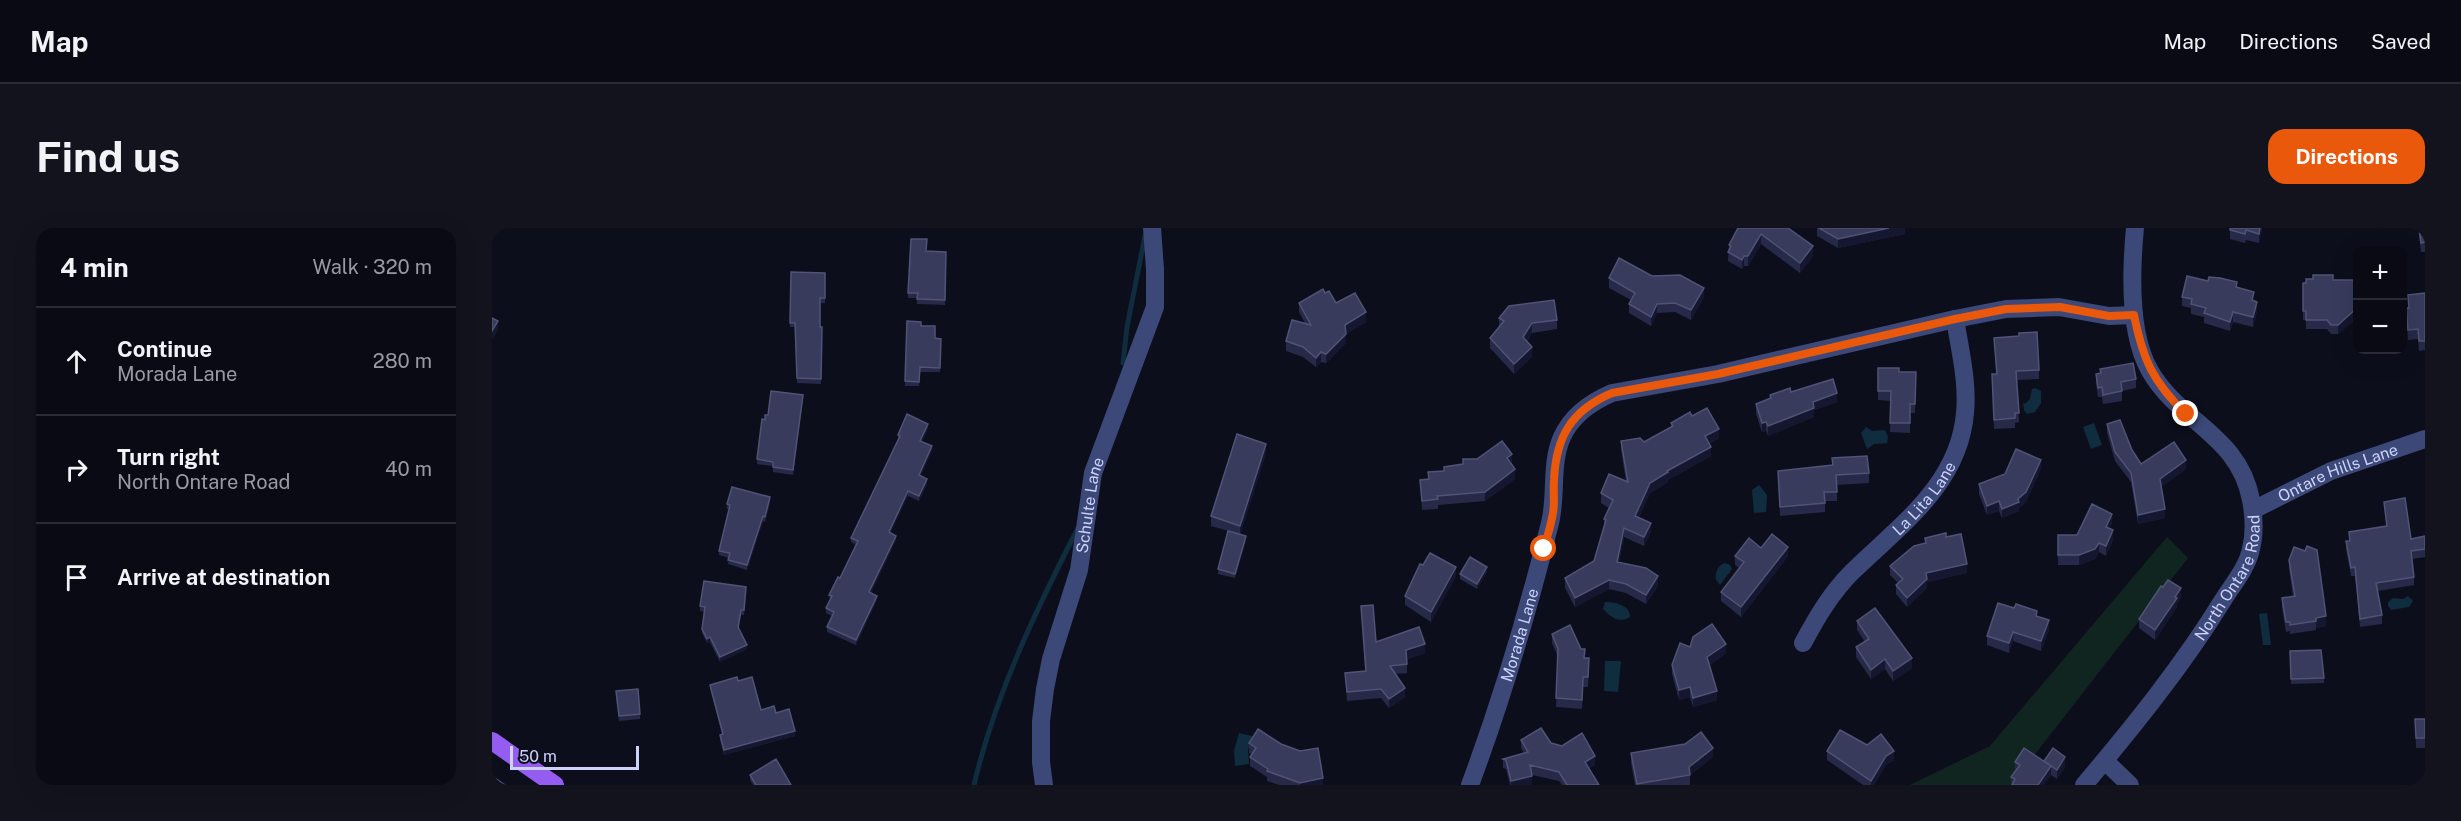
<!DOCTYPE html>
<meta charset="utf-8">
<style>
body{margin:0;font-family:"Public Sans",sans-serif;background:#13131e;color:#f1f3f6}
.controls{position:absolute;right:18px;top:18px;display:grid;overflow:hidden;border-radius:12px;box-shadow:0 6px 24px #0002}
.controls button{width:54px;height:54px;display:grid;place-items:center;padding:0;border:0;border-bottom:2px solid #2a2b34;background:#0a0a15;color:#f1f3f6;font:30px sans-serif}
.scale{position:absolute;left:18px;bottom:15px;width:129px;box-sizing:border-box;padding-left:6px;border:3px solid #ccd2fb;border-top:0;font-size:16px;line-height:21px;white-space:nowrap;color:#ccd2fb;-webkit-text-stroke:4px #0d0e1c;paint-order:stroke}
.stop{position:absolute;width:18px;height:18px;margin:-14px;border:4px solid #ea580c;border-radius:50%;background:#fff}
.stop.end{background:#ea580c;border-color:#fff;box-shadow:0 2px 6px #0008}
.list{margin:0;padding:0;list-style:none}
h2{display:flex;justify-content:space-between;align-items:center;height:78px;margin:0;padding:0 24px;font-size:26px}
h2 small{font-size:20px;font-weight:400;color:#999aa0}
.list li{display:grid;grid-template-columns:39px 1fr auto;gap:18px;align-items:center;box-sizing:border-box;height:108px;padding:0 24px;border-top:2px solid #2a2b34}
.list b{display:block;font-size:22px;white-space:nowrap}
.list p{margin:0;font-size:20px;white-space:nowrap;color:#999aa0}
.list em{font-size:20px;font-style:normal;color:#999aa0}
.icon{flex:none;width:33px;height:33px;fill:none;stroke:currentColor;stroke-width:2;stroke-linecap:round;stroke-linejoin:round}
.map{position:relative;flex:none;width:1933px;height:557px;overflow:hidden;border-radius:18px}
header{display:flex;align-items:center;gap:36px;box-sizing:border-box;height:84px;padding:0 30px;background:#0a0a15;border-bottom:2px solid #2a2b34}
header strong{font-size:28px}
nav{display:flex;gap:33px;margin-inline-start:auto;font-size:21px}
.intro{display:flex;align-items:center;justify-content:space-between;box-sizing:border-box;height:144px;padding:0 36px}
h1{margin:0;font-size:42px}
.button{padding:15px 27px;border-radius:18px;background:#ea580c;color:#fff;font-size:21px;font-weight:700}
main{display:flex;gap:36px;padding:0 36px}
aside{flex:1;background:#0a0a15;border-radius:18px;box-shadow:0 6px 24px #0002}
.map>svg:first-child{display:block}
.green{fill:#112520}
.water{fill:#0f2d3e}
.lines{fill:none;stroke-linecap:round;stroke-linejoin:round}
.stream{stroke:#0f2d3e;stroke-width:5}
.minor{stroke:#3b4878;stroke-width:18}
.major{stroke:#955cf2;stroke-width:18}
.wall{fill:#262948}
.shaded-wall{fill:#15162f}
.building{fill:#383b5c;stroke:#4f5375;stroke-width:1.5}
.route{stroke:#ea580c;stroke-width:8}
.labels{text-anchor:middle;stroke-width:4.5;stroke-linejoin:round;paint-order:stroke}
.street-label{font-size:16px;fill:#ccd2fb;stroke:#0d0e1c}
</style>
<header>
<strong>Map</strong>
<nav><a>Map</a><a>Directions</a><a>Saved</a></nav>
</header>
<div class="intro"><h1>Find us</h1><a class="button">Directions</a></div>
<main>
<aside>
<h2>4 min<small>Walk · 320 m</small></h2>
<ul class="list">
<li><svg class="icon" aria-label="ahead" viewBox="0 0 24 24"><path d="M12 20V5M6 11l6-6 6 6"/></svg><div><b>Continue</b><p>Morada Lane</p></div><em>280 m</em></li>
<li><svg class="icon" aria-label="right" viewBox="0 0 24 24"><path d="M7 20v-9h11M14 6l5 5-5 5"/></svg><div><b>Turn right</b><p>North Ontare Road</p></div><em>40 m</em></li>
<li><svg class="icon" aria-label="arrive" viewBox="0 0 24 24"><path d="M6 21V4h12l-3 4 3 4H6"/></svg><div><b>Arrive at destination</b></div></li>
</ul>
</aside>
<div class="map">
<svg width="1933" height="557" viewBox="0 0 1933 557">
<rect width="100%" height="100%" fill="#0d0e1c"/>
<polygon class="green" points="1675,309 1696,330 1519,557 1418,557 1498,518"/>
<g class="water">
<polygon points="1543,160 1549,163 1549,175 1543,184 1535,186 1532,182 1531,175 1533,176 1538,171 1540,161"/>
<polygon points="1602,195 1610,217 1599,221 1591,199"/>
<polygon points="1374,199 1380,203 1393,202 1396,209 1395,215 1382,216 1375,221 1369,205"/>
<polygon points="1267,257 1275,267 1274,284 1262,285 1260,262"/>
<path d="M1233 335 1238 337 1240 341 1228 357 1224 352C1223 344 1225 338 1233 335Z"/>
<polygon points="1916,368 1921,373 1917,379 1899,382 1896,378 1896,374 1901,370 1911,371"/>
<path d="M1113 374C1123 374 1138 377 1138 389 1127 396 1119 389 1111 381Z"/>
<polygon points="1775,385 1779,417 1771,417 1767,386"/>
<polygon points="1113,433 1129,433 1126,464 1112,463"/>
<polygon points="747,505 760,508 756,522 757,536 743,538 742,523"/>
</g>
<g class="lines">
<g class="stream">
<polyline points="631,135 635,99 653,8"/>
<path d="M482 557C503 467 544 382 586 300"/>
</g>
<g class="minor">
<path id="s1" d="M1761 282 1839 243 1933 211"/>
<path id="s2" d="M1311 415C1325 389 1339 365 1360 344 1407 298 1467 257 1473 185 1476 154 1468 122 1463 91"/>
<polyline points="1613,533 1638,557"/>
<path id="s3" d="M552 557 549 534V493L553 461 559 431 587 342 601 245 663 79V41L660 0"/>
<path id="s4" d="M978 557C1010 471 1036 383 1058 295 1065 267 1058 236 1070 209 1080 187 1099 174 1120 165L1226 146 1463 91 1514 81 1567 79 1617 88 1642 87"/>
<path id="s5" d="M1592 557C1641 499 1691 437 1731 372 1741 356 1755 340 1759 321 1763 305 1762 288 1759 272 1747 207 1688 195 1658 143 1636 105 1639 42 1643 0"/>
</g>
<polyline class="major" points="0,513 63,557"/>
</g>
<g class="wall">
<polygon points="1246,0 1296,0 1321,28 1308,45 1269,16 1256,38 1252,38 1250,41 1236,33 1237,17"/>
<polygon points="1325,0 1413,0 1413,6 1346,20 1325,8"/>
<polygon points="1770,0 1767,15 1754,12 1753,15 1738,11 1738,2"/>
<polygon points="1926,0 1933,0 1933,24 1929,24"/>
<polygon points="434,23 454,24 453,77 425,76 425,70 416,70 416,65"/>
<polygon points="299,44 333,45 333,75 328,75 328,99 330,99 329,156 305,155 303,99 298,99"/>
<polygon points="1160,48 1212,69 1199,92 1183,84 1165,85 1159,98 1137,85 1137,76 1139,72 1117,60 1117,50"/>
<polygon points="1841,52 1866,52 1866,89 1846,106 1839,106 1835,101 1814,101 1814,92 1811,92 1811,55"/>
<polygon points="1745,60 1762,73 1765,83 1761,99 1741,94 1738,103 1712,95 1712,89 1699,86 1699,80 1690,78 1690,69"/>
<polygon points="833,65 844,75 874,94 854,106 854,115 834,135 829,134 824,139 811,129 794,123 794,113 813,95 807,84 807,75"/>
<polygon points="1933,65 1933,122 1927,123 1926,111 1916,112 1914,80 1916,80 1916,67"/>
<polygon points="1007,90 1065,92 1065,101 1040,105 1035,113 1040,129 1022,146 998,120 998,110 1007,99"/>
<polygon points="415,93 429,98 443,110 449,111 448,144 428,144 427,158 413,158"/>
<polygon points="1502,110 1547,142 1547,151 1525,152 1527,194 1523,195 1523,200 1502,201 1500,146 1504,146"/>
<polygon points="1386,140 1407,144 1424,144 1423,185 1418,185 1418,205 1398,204 1399,173 1386,172"/>
<polygon points="1608,141 1644,151 1644,160 1630,163 1630,173 1611,176 1610,169 1606,169 1604,155 1604,146 1608,145"/>
<polygon points="1299,164 1345,174 1322,182 1322,189 1276,208 1274,203 1270,204 1264,186 1264,176 1278,171 1278,167"/>
<polygon points="311,172 301,247 281,244 281,238 265,236 265,231 273,192 276,187"/>
<polygon points="1200,188 1227,210 1217,216 1219,228 1176,252 1176,254 1158,265 1147,289 1159,304 1152,318 1132,309 1127,334 1166,358 1154,376 1134,365 1117,361 1083,379 1073,360 1073,350 1102,333 1112,298 1112,291 1117,280 1109,275 1109,265 1134,254 1129,222 1129,213 1152,214 1179,199 1179,195"/>
<polygon points="1615,196 1640,222 1649,236 1694,241 1669,259 1673,290 1646,296 1639,254 1623,233 1615,205"/>
<polygon points="436,200 430,214 440,223 428,248 435,256 427,273 416,268 398,305 404,312 379,365 385,372 364,417 335,404 335,399 340,388 334,385 334,380 338,372 337,367 348,350 364,317 359,314 359,310 406,212 406,207"/>
<polygon points="774,225 748,307 754,313 743,350 726,346 726,341 740,304 719,298 719,288"/>
<polygon points="1020,235 1019,236 1023,251 993,273 946,277 946,281 930,282 928,252 936,251 936,244"/>
<polygon points="1549,241 1534,274 1527,280 1527,283 1510,290 1507,283 1495,287 1487,266 1487,256"/>
<polygon points="1286,243 1377,245 1377,255 1345,257 1345,273 1333,273 1333,284 1288,288"/>
<polygon points="278,274 273,294 271,293 255,342 236,336 237,330 227,327 227,323 237,281 235,281 235,276"/>
<polygon points="1892,274 1919,311 1933,308 1933,329 1920,331 1922,349 1922,357 1886,363 1890,387 1890,396 1868,399 1863,348 1859,348 1854,321 1854,313 1857,313 1857,304 1894,298"/>
<polygon points="1620,295 1617,301 1621,312 1614,328 1607,324 1603,331 1587,337 1566,337 1566,307 1585,307"/>
<polygon points="1454,309 1475,345 1435,354 1435,360 1415,379 1404,366 1404,357 1406,355 1398,347 1398,338 1433,315 1433,310"/>
<polygon points="1269,320 1296,328 1249,389 1229,373 1229,364 1247,340 1243,337 1243,328"/>
<polygon points="1797,332 1834,398 1824,400 1824,402 1798,406 1798,403 1794,404 1790,380 1790,370 1801,369 1797,341"/>
<polygon points="995,344 985,361 968,351 968,346"/>
<polygon points="964,348 939,394 913,377 913,368"/>
<polygon points="254,364 252,387 249,387 247,400 255,421 228,434 218,414 215,415 210,405 212,384 208,383 208,378"/>
<polygon points="1689,370 1685,375 1685,379 1663,412 1647,400 1647,391"/>
<polygon points="869,378 884,414 933,425 915,431 915,445 904,446 913,469 897,480 889,470 855,473 853,445 873,443"/>
<polygon points="1545,388 1557,402 1549,423 1521,413 1517,425 1495,417 1495,408"/>
<polygon points="1365,393 1420,440 1401,453 1393,441 1379,451 1364,429 1364,419 1373,414 1365,402"/>
<polygon points="1060,406 1093,430 1097,439 1096,459 1091,459 1090,481 1064,479 1066,429 1060,415"/>
<polygon points="1198,419 1234,425 1218,437 1225,472 1201,479 1198,469 1187,472 1180,446 1180,437"/>
<polygon points="1798,423 1832,450 1832,455 1799,456"/>
<polygon points="218,457 269,482 284,485 303,508 232,527 228,512 228,507 230,506 218,461"/>
<polygon points="124,468 148,486 148,491 127,493"/>
<polygon points="1923,491 1933,491 1933,520 1924,520"/>
<polygon points="1029,512 1059,515 1103,537 1097,540 1107,557 1070,557 1067,553 1040,547 1040,557 1018,557 1014,541 1011,540 1011,531 1032,525 1029,520"/>
<polygon points="757,515 831,557 787,557 775,553 775,549 758,538 758,529 760,526 757,525"/>
<polygon points="1375,517 1402,532 1394,537 1382,557 1371,557 1335,532 1335,523"/>
<polygon points="1139,525 1221,529 1198,547 1198,557 1143,557 1139,535"/>
<polygon points="1523,534 1552,534 1573,539 1565,551 1559,547 1552,557 1519,557 1519,549 1523,543"/>
<polygon points="258,547 299,557 261,557 258,552"/>
</g>
<g class="shaded-wall">
<polygon points="1397,0 1413,0 1413,6 1346,20 1346,11"/>
<polygon points="1768,0 1770,0 1767,15 1767,6"/>
<polygon points="1269,6 1269,16 1256,38 1256,28"/>
<polygon points="1321,18 1321,28 1308,45 1308,35"/>
<polygon points="1252,28 1252,38 1250,41 1250,32"/>
<polygon points="1212,60 1212,69 1199,92 1199,82"/>
<polygon points="1765,74 1765,83 1761,99 1761,89"/>
<polygon points="1165,76 1165,85 1159,98 1159,89"/>
<polygon points="1866,79 1866,89 1846,106 1846,97"/>
<polygon points="874,84 874,94 854,106 854,115 834,135 834,126 853,97"/>
<polygon points="1741,84 1741,94 1738,103 1738,94"/>
<polygon points="6,93 6,102 0,112 0,103"/>
<polygon points="1040,95 1040,105 1031,118 1031,109"/>
<polygon points="1040,119 1040,129 1022,146 1022,136"/>
<polygon points="829,124 829,134 824,139 824,130"/>
<polygon points="1345,165 1345,174 1322,182 1322,189 1276,208 1276,198 1321,174"/>
<polygon points="311,167 311,172 301,247 301,242"/>
<polygon points="1274,194 1274,203 1270,204 1270,195"/>
<polygon points="436,196 436,200 428,218 428,213"/>
<polygon points="1227,201 1227,210 1213,218 1213,208"/>
<polygon points="774,216 774,225 748,307 748,298"/>
<polygon points="440,218 440,223 427,252 427,247"/>
<polygon points="1219,219 1219,228 1176,252 1176,254 1158,265 1143,297 1143,288 1158,255 1175,243"/>
<polygon points="1020,226 1020,235 1015,240 1015,230"/>
<polygon points="1549,232 1549,241 1534,274 1527,280 1527,283 1510,290 1510,281 1526,271"/>
<polygon points="1694,232 1694,241 1668,260 1668,251"/>
<polygon points="1023,241 1023,251 993,273 993,264"/>
<polygon points="435,251 435,256 427,273 427,268"/>
<polygon points="416,263 416,268 397,309 397,304"/>
<polygon points="278,269 278,274 273,294 273,289"/>
<polygon points="1507,273 1507,283 1495,287 1495,278"/>
<polygon points="1673,281 1673,290 1646,296 1646,287"/>
<polygon points="1620,286 1620,295 1614,309 1614,299"/>
<polygon points="271,288 271,293 255,342 255,337"/>
<polygon points="1159,295 1159,304 1152,318 1152,309"/>
<polygon points="1132,300 1132,309 1125,343 1125,334"/>
<polygon points="1621,302 1621,312 1614,328 1614,318"/>
<polygon points="404,308 404,312 377,369 377,364"/>
<polygon points="754,308 754,313 743,350 743,346"/>
<polygon points="1607,315 1607,324 1603,331 1587,337 1587,327"/>
<polygon points="1296,319 1296,328 1249,389 1249,379"/>
<polygon points="1475,336 1475,345 1435,354 1435,360 1415,379 1415,370 1434,345"/>
<polygon points="964,339 964,348 939,394 939,384"/>
<polygon points="995,339 995,344 985,361 985,356"/>
<polygon points="1166,348 1166,358 1154,376 1154,367"/>
<polygon points="1117,352 1117,361 1083,379 1083,370"/>
<polygon points="1689,360 1689,370 1685,375 1685,379 1663,412 1663,402"/>
<polygon points="385,368 385,372 364,417 364,412"/>
<polygon points="1834,388 1834,398 1824,400 1824,390"/>
<polygon points="1557,392 1557,402 1549,423 1549,413"/>
<polygon points="1521,404 1521,413 1517,425 1517,415"/>
<polygon points="218,409 218,414 215,415 215,411"/>
<polygon points="933,416 933,425 914,431 914,422"/>
<polygon points="1234,416 1234,425 1215,439 1215,429"/>
<polygon points="255,417 255,421 228,434 228,429"/>
<polygon points="1420,430 1420,440 1401,453 1401,443"/>
<polygon points="1393,431 1393,441 1379,451 1379,442"/>
<polygon points="1198,459 1198,469 1187,472 1187,462"/>
<polygon points="913,460 913,469 897,480 897,471"/>
<polygon points="1225,463 1225,472 1201,479 1201,470"/>
<polygon points="303,503 303,508 232,527 232,522"/>
<polygon points="1221,520 1221,529 1197,548 1197,539"/>
<polygon points="1402,523 1402,532 1394,537 1382,557 1379,557 1379,553 1394,528"/>
<polygon points="1103,528 1103,537 1093,542 1093,534"/>
<polygon points="1573,529 1573,539 1565,551 1565,542"/>
<polygon points="1559,538 1559,548 1552,557 1546,557"/>
<polygon points="1040,548 1040,557 1019,557 1019,553"/>
<polygon points="831,550 831,557 808,557 808,555"/>
</g>
<g class="building">
<polygon points="1246,0 1296,0 1321,18 1308,35 1269,6 1256,28 1252,28 1250,32 1236,24 1239,18 1237,17"/>
<polygon points="1327,0 1397,0 1346,11"/>
<polygon points="1738,0 1768,0 1767,6 1754,2 1753,6 1738,2"/>
<polygon points="1927,0 1933,0 1933,14 1929,15"/>
<polygon points="419,11 435,11 434,23 454,24 453,72 425,71 426,65 416,65"/>
<polygon points="1127,30 1160,48 1188,47 1212,60 1199,82 1183,75 1165,76 1159,89 1137,76 1143,65 1117,50"/>
<polygon points="299,44 333,45 333,70 328,70 328,99 330,99 329,151 305,150 303,95 298,95"/>
<polygon points="1821,47 1841,47 1841,52 1866,52 1866,79 1846,97 1839,97 1835,92 1814,92 1814,83 1811,83 1811,55 1814,55 1814,51 1821,51"/>
<polygon points="1695,48 1716,53 1717,49 1728,50 1745,54 1744,59 1762,64 1760,72 1765,74 1761,89 1741,84 1738,94 1712,85 1714,80 1699,76 1700,71 1690,69"/>
<polygon points="831,61 833,65 837,63 844,75 863,65 874,84 853,97 854,106 834,126 829,124 824,130 811,119 794,113 800,92 819,97 807,75"/>
<polygon points="1933,65 1933,113 1927,113 1926,101 1916,102 1914,80 1917,80 1916,67"/>
<polygon points="1062,72 1065,92 1040,95 1031,109 1040,119 1022,136 998,110 1012,93 1007,90 1017,78"/>
<polygon points="0,90 6,93 0,103"/>
<polygon points="415,93 429,94 429,98 443,98 443,110 449,111 448,140 428,139 427,154 413,153"/>
<polygon points="1545,104 1547,142 1524,143 1527,185 1523,185 1523,190 1502,192 1500,146 1505,146 1502,110 1527,108 1527,105"/>
<polygon points="1641,135 1644,151 1629,154 1630,163 1611,167 1610,159 1606,160 1604,146 1609,145 1608,141"/>
<polygon points="1386,140 1407,140 1407,144 1424,144 1423,176 1418,176 1418,195 1398,195 1399,163 1386,163"/>
<polygon points="1341,151 1345,165 1321,174 1322,180 1276,198 1274,194 1270,195 1264,176 1279,170 1278,167 1298,160 1299,164"/>
<polygon points="279,163 311,167 301,242 281,239 281,234 265,231 270,191 273,192 273,187 276,187"/>
<polygon points="1215,180 1227,201 1213,208 1219,219 1175,243 1176,244 1158,255 1143,288 1159,295 1152,309 1132,300 1125,334 1154,340 1166,348 1154,367 1134,356 1117,352 1083,370 1073,350 1102,333 1114,292 1112,291 1121,272 1109,265 1117,246 1136,254 1129,213 1148,210 1152,214 1181,198 1179,195 1198,184 1200,188"/>
<polygon points="415,186 436,196 428,213 440,218 427,247 435,251 427,268 416,263 397,304 404,308 377,364 385,368 364,412 335,399 342,384 334,380 340,368 337,367 346,349 348,350 366,313 359,310 408,208 406,207"/>
<polygon points="1628,192 1640,222 1649,236 1682,214 1694,232 1668,251 1673,281 1646,287 1639,245 1623,224 1615,196"/>
<polygon points="745,206 774,216 748,298 719,288"/>
<polygon points="1010,213 1020,226 1015,230 1023,241 993,264 945,268 946,271 930,273 928,252 937,251 936,244 952,243 952,239 971,236 971,231 985,231"/>
<polygon points="1524,221 1549,232 1534,264 1526,271 1527,274 1510,281 1507,273 1495,278 1487,256 1513,246"/>
<polygon points="1375,228 1377,245 1344,247 1345,264 1332,264 1333,275 1288,279 1286,243 1341,237 1340,230"/>
<polygon points="240,259 278,269 273,289 271,288 255,337 236,332 238,325 227,323 238,277 235,276"/>
<polygon points="1913,270 1919,311 1933,308 1933,321 1919,323 1922,349 1884,355 1890,387 1868,391 1863,339 1859,340 1854,313 1858,313 1857,304 1895,298 1892,274"/>
<polygon points="1600,276 1620,286 1614,299 1621,302 1614,318 1607,315 1603,321 1587,327 1566,327 1566,307 1585,307"/>
<polygon points="736,303 754,308 743,346 726,341"/>
<polygon points="1454,305 1454,309 1469,306 1475,336 1434,345 1435,351 1415,370 1404,357 1411,351 1398,338 1422,318 1434,315 1433,310"/>
<polygon points="1280,306 1296,319 1249,379 1229,364 1252,334 1243,328 1257,310 1269,320"/>
<polygon points="1815,318 1825,322 1834,388 1824,390 1824,393 1798,397 1798,394 1794,394 1790,370 1803,368 1797,332 1802,319 1813,323"/>
<polygon points="938,325 964,339 939,384 913,368 928,336 931,337"/>
<polygon points="978,329 995,339 985,356 968,346"/>
<polygon points="1676,352 1689,360 1683,369 1685,370 1663,402 1647,391 1669,358 1671,359"/>
<polygon points="212,353 254,359 252,382 249,382 246,399 255,417 228,429 218,409 215,411 210,401 213,379 208,378"/>
<polygon points="1506,375 1522,380 1524,376 1545,383 1544,388 1557,392 1549,413 1521,404 1517,415 1495,408"/>
<polygon points="881,377 884,414 927,399 933,416 914,422 915,436 898,438 913,460 897,471 889,461 855,464 853,445 874,443 869,378"/>
<polygon points="1383,380 1420,430 1401,443 1393,431 1379,442 1364,419 1377,411 1365,393"/>
<polygon points="1220,396 1234,416 1215,429 1225,463 1201,470 1198,459 1187,462 1180,437 1188,415 1198,419 1201,409"/>
<polygon points="1078,397 1089,421 1093,421 1092,430 1097,430 1096,449 1091,449 1090,472 1064,470 1066,421 1060,406"/>
<polygon points="1829,422 1832,450 1799,451 1798,423"/>
<polygon points="245,449 246,453 260,449 269,482 282,478 284,485 297,481 303,503 232,522 228,507 231,506 218,457"/>
<polygon points="146,461 148,486 127,488 124,463"/>
<polygon points="1923,491 1933,491 1933,510 1924,510"/>
<polygon points="1049,500 1059,515 1070,518 1090,505 1103,528 1093,534 1107,557 1075,557 1067,544 1038,537 1040,548 1019,553 1014,532 1011,531 1036,524 1029,512"/>
<polygon points="766,501 789,516 808,523 826,520 831,550 808,555 775,543 776,541 758,529 764,520 757,515"/>
<polygon points="1348,502 1375,517 1389,506 1402,523 1394,528 1379,553 1335,523"/>
<polygon points="1209,504 1221,520 1197,539 1198,547 1145,556 1139,525 1193,516"/>
<polygon points="1532,520 1559,538 1546,557 1520,557 1523,551 1519,549 1528,537 1523,534"/>
<polygon points="1561,520 1573,529 1565,542 1552,533"/>
<polygon points="284,531 299,557 264,557 258,547"/>
<polygon points="0,548 13,557 0,557"/>
</g>
<g class="lines">
<path class="route" d="M1052 321C1055 309 1059 297 1061 285 1063 274 1061 263 1062 252 1064 208 1080 182 1120 165L1226 146 1463 91 1514 81 1568 79 1617 88 1642 87C1651 132 1661 154 1694 186"/>
</g>
<g class="labels">
<g class="street-label">
<text dy="6" stroke="none"><textPath href="#s1" startOffset="93">Ontare Hills Lane</textPath></text>
<text dy="6" stroke="none"><textPath href="#s2" startOffset="190">La Lita Lane</textPath></text>
<text dy="6" stroke="none"><textPath href="#s3" startOffset="286">Schulte Lane</textPath></text>
<text dy="6" stroke="none"><textPath href="#s5" startOffset="255">North Ontare Road</textPath></text>
<text dy="6" stroke="none"><textPath href="#s4" startOffset="158">Morada Lane</textPath></text>
</g>
</g>
</svg>
<div class="controls">
<button>+</button>
<button>−</button>
</div>
<div class="scale">50 m</div>
<div class="stop" style="left:1052px;top:321px"></div>
<div class="stop end" style="left:1694px;top:186px"></div>
</div>
</main>
